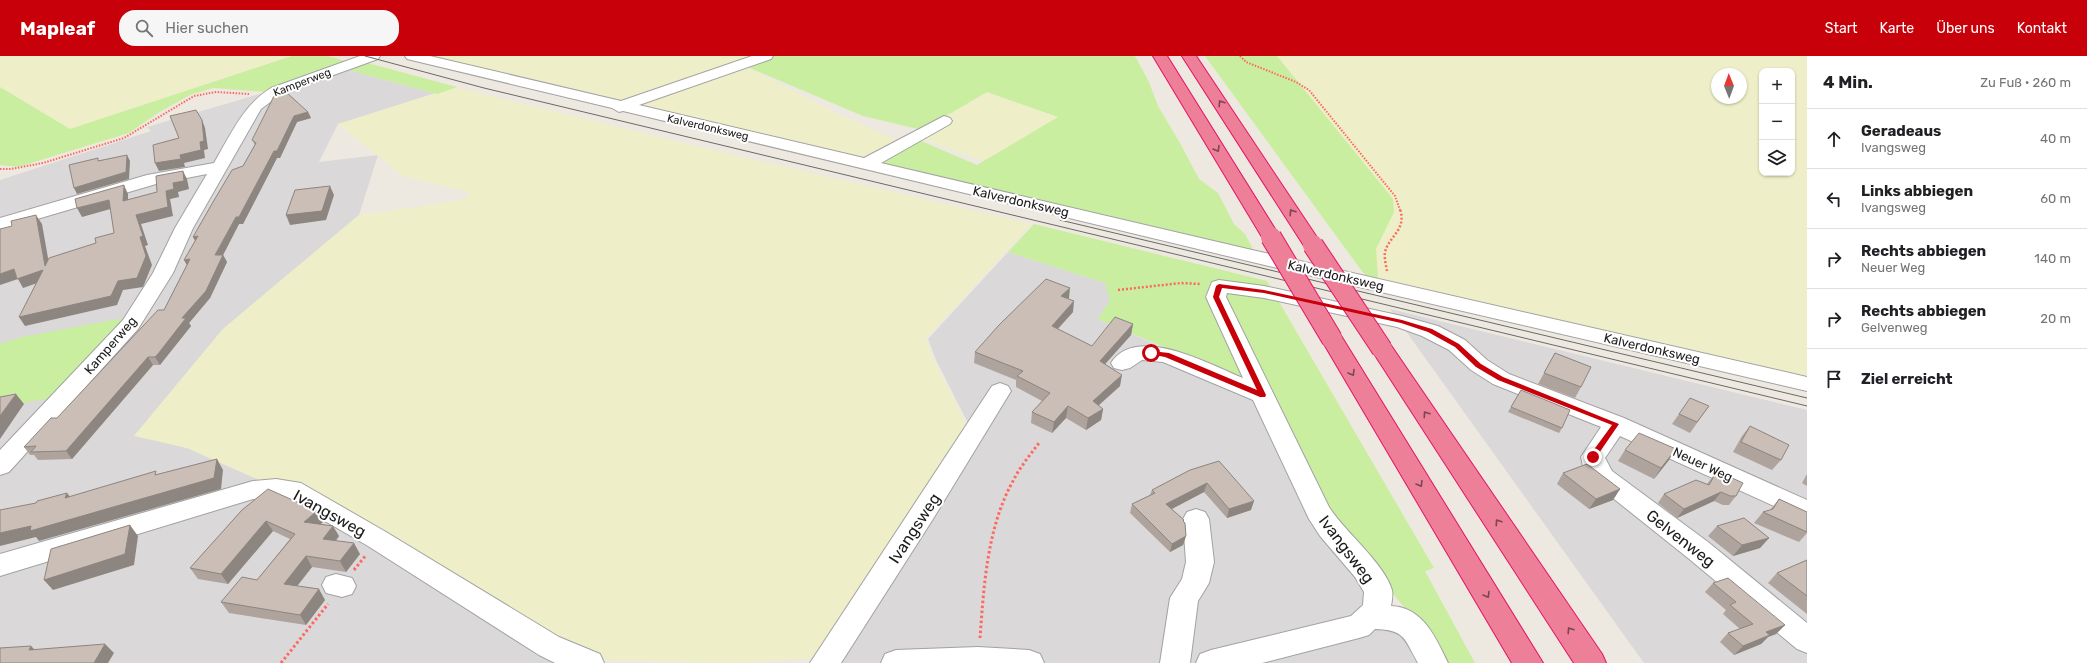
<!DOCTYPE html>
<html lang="de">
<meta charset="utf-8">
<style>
body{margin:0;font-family:Rubik,sans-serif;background:#f6f6f6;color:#202124}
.controls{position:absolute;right:12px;top:12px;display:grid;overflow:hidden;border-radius:8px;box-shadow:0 1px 3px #0004}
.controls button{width:36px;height:36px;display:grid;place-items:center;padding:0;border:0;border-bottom:1px solid #e0e0e0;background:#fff;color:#202124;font:20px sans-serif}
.compass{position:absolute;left:1711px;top:12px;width:36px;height:36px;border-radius:50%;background:#fff;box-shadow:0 1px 3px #0004;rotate:359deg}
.stop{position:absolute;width:12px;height:12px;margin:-9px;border:3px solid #c7000a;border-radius:50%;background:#fff}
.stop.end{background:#c7000a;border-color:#fff;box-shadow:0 1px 4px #0008}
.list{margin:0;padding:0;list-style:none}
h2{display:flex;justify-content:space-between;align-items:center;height:52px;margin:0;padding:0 16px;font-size:17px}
h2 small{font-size:13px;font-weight:400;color:#757577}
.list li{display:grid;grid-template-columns:26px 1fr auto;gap:12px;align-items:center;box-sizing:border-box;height:60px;padding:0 16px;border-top:1px solid #e0e0e0}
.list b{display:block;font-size:15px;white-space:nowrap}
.list p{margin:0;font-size:13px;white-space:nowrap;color:#757577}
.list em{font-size:13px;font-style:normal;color:#757577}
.icon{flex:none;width:22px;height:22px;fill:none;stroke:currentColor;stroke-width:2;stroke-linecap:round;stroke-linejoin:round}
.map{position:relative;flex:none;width:1807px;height:607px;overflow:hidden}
header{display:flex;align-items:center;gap:24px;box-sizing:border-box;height:56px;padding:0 20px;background:#c7000a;color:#fff}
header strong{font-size:19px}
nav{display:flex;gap:22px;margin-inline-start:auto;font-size:14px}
.search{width:280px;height:36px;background:#f6f6f6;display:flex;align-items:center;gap:10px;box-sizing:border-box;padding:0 14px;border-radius:16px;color:#757577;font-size:15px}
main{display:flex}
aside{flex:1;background:#fff}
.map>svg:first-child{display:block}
.residential{fill:#dad8d8}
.farmland{fill:#eeefc8;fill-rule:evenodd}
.grass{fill:#caee9f}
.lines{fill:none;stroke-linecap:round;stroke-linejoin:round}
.minor-casing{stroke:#a2a2a2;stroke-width:2}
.highway-casing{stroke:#e51365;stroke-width:2}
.path-far2{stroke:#ff6860;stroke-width:2;stroke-dasharray:1.5 1.5;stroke-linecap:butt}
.path-far1{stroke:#ff6860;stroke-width:2.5;stroke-dasharray:2 2;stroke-linecap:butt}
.path{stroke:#ff6860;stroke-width:3;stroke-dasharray:2.5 2.5;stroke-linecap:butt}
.minor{fill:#fff;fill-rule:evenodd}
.highway{fill:#ee7f99;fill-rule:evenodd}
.tram{stroke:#696969;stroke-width:1}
.highway-bridge-casing{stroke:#e51365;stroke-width:22;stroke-linecap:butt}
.highway-bridge{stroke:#ee7f99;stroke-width:20}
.wall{fill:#aea39d}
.shaded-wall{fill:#8d857f}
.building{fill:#cabeb6;stroke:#8d857f}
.oneway{stroke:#7a4854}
.route{fill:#c7000a}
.labels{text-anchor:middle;stroke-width:4;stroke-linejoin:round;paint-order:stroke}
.far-street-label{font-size:11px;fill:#1b1b1b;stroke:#fff}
.street-label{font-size:13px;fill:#1b1b1b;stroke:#fff}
.near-street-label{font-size:16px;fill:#1b1b1b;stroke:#fff}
</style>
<header>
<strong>Mapleaf</strong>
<div class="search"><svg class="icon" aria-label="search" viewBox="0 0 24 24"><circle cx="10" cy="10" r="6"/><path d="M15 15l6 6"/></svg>Hier suchen</div>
<nav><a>Start</a><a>Karte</a><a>Über uns</a><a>Kontakt</a></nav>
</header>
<main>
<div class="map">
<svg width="1807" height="607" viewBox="0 0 1807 607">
<rect width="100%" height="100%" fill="#eee9e0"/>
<g class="residential">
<polygon points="345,13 437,38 338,68 319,106 378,99 359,159 223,273 135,379 187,392 264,426 381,496 560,607 0,607 0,124 151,75 147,71"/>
<polygon points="1008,196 1105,227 1111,244 1098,263 1253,331 1314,464 1430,607 832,607 976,383 936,304 928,283"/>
<polygon points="1390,253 1807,354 1807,607 1644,607"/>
</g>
<g class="farmland">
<polygon points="0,0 292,0 70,73 0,31"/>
<polygon points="424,0 760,0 619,48"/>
<path d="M1277 0H1807V325L1378 222 1376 193 1394 156 1393 143ZM1762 15H1792V117H1762ZM1717 18H1741V42H1717Z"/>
<polygon points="745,10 838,58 899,85 867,104 632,49"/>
<polygon points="454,31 720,96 1031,168 926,282 934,305 970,376 841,569 812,602 739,607 601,604 264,426 187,392 134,380 223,273 359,159 464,144 469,136 403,120 338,68"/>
<polygon points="987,36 1059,62 984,105 913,79"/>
</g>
<g class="grass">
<polygon points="292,0 328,0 345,5 267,36 213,32 190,39 158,57 129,77 18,111 0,109 0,31 70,73"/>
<polygon points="774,0 1135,0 1149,26 1158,50 1180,87 1199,123 1218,137 1234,168 1245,178 1254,195 882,108 882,105 919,84 977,109 1058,61 987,36 922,74 863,60 745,10"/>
<polygon points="1205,0 1277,0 1393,143 1394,156 1376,193 1378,222 1368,222 1361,214"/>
<polygon points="364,6 457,31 437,38 345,13"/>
<polygon points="1034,168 1267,225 1434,512 1425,515 1475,607 1441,607 1420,570 1326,458 1269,336 1098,263 1110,244 1105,227 1008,196"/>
<polygon points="124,262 51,342 0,351 0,288 22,281"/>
</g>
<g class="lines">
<defs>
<g id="minor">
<path d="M360 0H380L378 3 281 38 261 53 193 172 173 217 138 273 9 416 0 419V394L123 264 153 217 175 172 207 118 156 128 0 174V162L147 119 214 107C230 80 243 49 271 32Z"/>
<polygon points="405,0 430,0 621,45 752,0 773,0 771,3 639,49 864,102 944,60 950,62 952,65 950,68 881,107 1252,194 1807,321 1807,335 1252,206 623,55 619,56 612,52 407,3"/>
<path d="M1219 224 1264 230 1402 260 1438 270 1465 284 1487 304 1509 318 1624 362 1807 444V465L1620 380 1605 402 1612 415 1708 486 1807 567V597L1797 593 1688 502 1594 427 1583 410 1581 401 1601 371 1493 328 1471 314 1449 294 1422 280 1397 271 1264 242 1227 237 1226 241 1329 451C1345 476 1384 507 1392 534 1393 539 1392 545 1391 550 1423 551 1436 582 1448 607H1418C1404 582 1405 574 1375 573L1369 579 1359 582 1262 607H1196L1200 598 1211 594 1351 560 1363 549 1364 536 1355 521 1320 480 1309 463 1253 344 1163 306 1142 304 1130 312 1122 314 1114 312 1111 307C1136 267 1211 309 1243 322L1206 241 1212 226Z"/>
<polygon points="1000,327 1008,330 1011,335 933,463 841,607 810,607 992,330"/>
<polygon points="276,423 301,427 386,476 559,581 600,598 604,607 555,607 539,599 368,490 287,443 276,441 253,443 0,520 0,498 253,425"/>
<polygon points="1196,453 1205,456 1209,463 1214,506 1209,527 1198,545 1190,607 1160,607 1170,542 1182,523 1186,506 1183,463 1187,456"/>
<polygon points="336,518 352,522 356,530 352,538 342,541 326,537 322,529 326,521"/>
<polygon points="978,591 1029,594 1040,598 1044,607 881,607 885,598 896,594"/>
</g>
<g id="highway">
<polygon points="1153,0 1167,0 1280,181 1278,185 1271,187 1264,185 1262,181"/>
<polygon points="1182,0 1196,0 1322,189 1320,193 1313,195 1306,193"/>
<polygon points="1332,276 1340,278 1343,283 1543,607 1512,607 1321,283 1324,278"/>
<polygon points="1382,286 1390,288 1602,598 1606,607 1574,607 1371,293 1374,288"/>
</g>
</defs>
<use href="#minor" class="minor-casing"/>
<use href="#highway" class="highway-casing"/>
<g class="path-far2">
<polyline points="1240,0 1246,6 1296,26 1309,34 1395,140 1400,154"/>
<polyline points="0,113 11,113 43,107 124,82 194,40 216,36 249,38"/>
</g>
<g class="path-far1">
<path d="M1387 215C1386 210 1384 201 1385 196 1389 180 1407 174 1400 153"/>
<polyline points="1118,234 1181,227 1201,228"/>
</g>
<g class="path">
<polyline points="354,514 366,499"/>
<path d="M980 582C984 529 987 472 1013 425 1020 411 1030 399 1039 387"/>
<polyline points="281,607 328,548"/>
</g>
<use href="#minor" class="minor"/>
<use href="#highway" class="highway"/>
<g class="tram">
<polyline points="365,0 484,32 1807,350"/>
<polyline points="1060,164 1807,342"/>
</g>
<defs>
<g id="highway-bridge">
<polyline points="1271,181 1332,283"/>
<polyline points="1313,189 1382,293"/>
</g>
</defs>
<use href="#highway-bridge" class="highway-bridge-casing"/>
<use href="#highway-bridge" class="highway-bridge"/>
</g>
<g class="wall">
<polygon points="308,56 311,62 297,66 280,102 277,102 243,168 239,168 223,199 227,206 210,242 189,267 191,270 162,306 160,309 153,309 72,403 38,404 34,399 30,399 24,391 57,362 164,254 187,209 195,184 193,181 243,110 255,89 252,84"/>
<polygon points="1069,242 1068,243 1073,256 1058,273 1092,290 1133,268 1131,279 1105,308 1120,330 1098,350 1103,353 1101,364 1086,374 1066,362 1052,377 1031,367 1032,356 1042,345 1016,331 1016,324 974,307 975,296"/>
<polygon points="1555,297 1581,331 1575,342 1538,328"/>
<polygon points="1709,350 1690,377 1672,368 1679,358"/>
<polygon points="1511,351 1562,372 1559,377 1508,356"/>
<polygon points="1750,370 1781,404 1772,414 1733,396 1742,380"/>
<polygon points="1625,394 1669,404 1654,423 1618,405"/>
<polygon points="1190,414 1251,454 1227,462 1204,436 1172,453 1183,466 1186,480 1183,489 1170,496 1130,457 1132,448 1150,439 1152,434"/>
<polygon points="1717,415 1736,440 1729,449 1723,449 1714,445 1677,462 1658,447 1664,438 1707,428"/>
<polygon points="1563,417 1620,433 1613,444 1589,453 1557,428"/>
<polygon points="1807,418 1807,430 1802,427"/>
<polygon points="1779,443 1807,456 1807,477 1799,486 1754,467 1763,456 1770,454"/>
<polygon points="242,454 317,455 323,466 320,468 339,480 336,485 360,498 346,516 312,511 297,530 325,544 306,569 229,557 221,546 257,524 290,483 273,475 228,528 198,523 190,512"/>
<polygon points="1717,470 1769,482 1760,492 1733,500 1708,480"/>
<polygon points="1807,504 1807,558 1768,527 1777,517"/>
<polygon points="1713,527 1785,569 1776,578 1768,581 1761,588 1734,599 1720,586 1728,577 1740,573 1723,558 1726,554 1705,536"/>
</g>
<g class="shaded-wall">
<polygon points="308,56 311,62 297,66 280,102 277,102 243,168 239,168 223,199 227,206 210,242 189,267 191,270 160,309 155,301 182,262 236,161 294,60"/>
<polygon points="202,64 205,72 208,93 204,94 205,102 184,107 185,111 159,115 155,107 180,99 200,86"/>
<polygon points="127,99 130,105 129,123 77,138 74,132"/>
<polygon points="183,115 187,123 189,133 178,136 179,141 170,143 173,160 141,168 148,189 145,190 152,209 143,231 123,234 117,249 25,270 19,261 118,225 140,181 136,159 166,135 173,127"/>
<polygon points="124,129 128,138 128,154 123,145"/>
<polygon points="330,130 334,139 326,164 290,169 286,159"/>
<polygon points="109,144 114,152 82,161 77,152"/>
<polygon points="36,159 42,168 51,219 45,210"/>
<polygon points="198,180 197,188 193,181"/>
<polygon points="190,203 188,211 184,204"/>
<polygon points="14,213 43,214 49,223 23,232 18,223 0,229 0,218"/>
<polygon points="1070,232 1069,242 1060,251 1061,240"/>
<polygon points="1074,245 1073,256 1050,281 1052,270"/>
<polygon points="1133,268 1131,279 1098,316 1100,305"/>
<polygon points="148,301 153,309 72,403 66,395"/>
<polygon points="1122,319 1120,330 1091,356 1093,345"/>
<polygon points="16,338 24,348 0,383 0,360"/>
<polygon points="1068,350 1066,362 1052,377 1054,366"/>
<polygon points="1103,353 1101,364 1086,374 1088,362"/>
<polygon points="1676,393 1669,404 1654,423 1661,412"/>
<polygon points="217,403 223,414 221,433 39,485 36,481 0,490 0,477"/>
<polygon points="1207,427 1204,436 1164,457 1166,448"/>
<polygon points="1620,433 1613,444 1589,453 1596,443"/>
<polygon points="1721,436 1714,445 1677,462 1684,453"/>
<polygon points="67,437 75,447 65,442"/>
<polygon points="1254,445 1251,454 1227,462 1229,453"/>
<polygon points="317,455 323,466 311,477 304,466"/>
<polygon points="266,465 273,475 228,528 221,518"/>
<polygon points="130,469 138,480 134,509 53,534 44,524"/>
<polygon points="333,470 339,480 329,493 323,483"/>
<polygon points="1186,480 1183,489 1170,496 1172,488"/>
<polygon points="1769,482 1760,492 1733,500 1742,489"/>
<polygon points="354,487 360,498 346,516 340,505"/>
<polygon points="306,500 312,511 291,538 284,528"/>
<polygon points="319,533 325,544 306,569 300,559"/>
<polygon points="1785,569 1776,578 1768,581 1761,588 1734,599 1743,590 1766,576"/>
<polygon points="105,588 114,597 108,607 94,607"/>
<polygon points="31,590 40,599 29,594"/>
</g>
<g class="building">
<polygon points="286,36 308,56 294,60 277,95 274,95 239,161 236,161 215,199 223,199 206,235 182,262 186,262 158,298 155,301 148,301 66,395 31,396 36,390 24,391 51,362 57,362 158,254 164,254 190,203 184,204 198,180 193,181 213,146 232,114 243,110 256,87 252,84 274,40"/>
<polygon points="196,54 202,64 204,85 200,86 201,94 180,99 181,103 155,107 153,89 179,82 170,60"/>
<polygon points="127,99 126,116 74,132 69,109 98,102 98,105"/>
<polygon points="183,115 184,125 173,127 174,133 166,135 168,151 136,159 143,180 140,181 146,200 137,222 118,225 111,240 19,261 43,214 17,223 14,213 0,218 0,173 12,170 11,165 36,159 45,210 49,202 96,187 95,182 114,177 109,144 77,152 75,143 124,129 123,145 157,136 156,120"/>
<polygon points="330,130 322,155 286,159 295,134"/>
<polygon points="1046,223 1070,232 1061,240 1074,245 1052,270 1092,290 1115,261 1133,268 1100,305 1122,319 1093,345 1103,353 1088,362 1068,350 1054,366 1032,356 1050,337 1017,320 1023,315 975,296 999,269"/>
<polygon points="1555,297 1591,311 1581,331 1544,317"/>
<polygon points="1521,334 1570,354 1562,372 1511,351"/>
<polygon points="16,338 0,360 0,341"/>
<polygon points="1690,342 1709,350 1697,366 1679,358"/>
<polygon points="1750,370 1789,389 1781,404 1741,386"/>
<polygon points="1639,377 1676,393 1661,412 1625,394"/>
<polygon points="217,403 214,422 30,475 31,470 0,477 0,454 36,447 37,445 67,437 65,442 156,415 155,419"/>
<polygon points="1219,405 1254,445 1229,453 1207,427 1166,448 1184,464 1183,465 1185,467 1186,480 1172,488 1132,448 1155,437 1152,434 1190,414"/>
<polygon points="1587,408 1620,433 1596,443 1563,417"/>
<polygon points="1717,415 1743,427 1736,440 1730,440 1721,436 1684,453 1664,438 1696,424 1709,429"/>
<polygon points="268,433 317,455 304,466 333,470 323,483 354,487 340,505 306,500 284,528 319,533 300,559 221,546 242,521 257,524 295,478 266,465 221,518 190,512 242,454"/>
<polygon points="1779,443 1807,456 1807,476 1763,456 1773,453"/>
<polygon points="1744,462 1769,482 1742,489 1717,470"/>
<polygon points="130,469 125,498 44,524 51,493"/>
<polygon points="1807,504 1807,540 1777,517"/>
<polygon points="1728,522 1785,569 1766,576 1770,579 1743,590 1728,577 1753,568 1730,549 1736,546 1713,527"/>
<polygon points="105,588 94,607 0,607 0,592 31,590 29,594"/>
</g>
<defs><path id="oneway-chevron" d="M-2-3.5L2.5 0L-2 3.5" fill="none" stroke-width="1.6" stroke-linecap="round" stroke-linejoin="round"/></defs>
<g class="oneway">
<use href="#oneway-chevron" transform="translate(1221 47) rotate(-123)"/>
<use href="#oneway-chevron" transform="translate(1217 93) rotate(59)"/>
<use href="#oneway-chevron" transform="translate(1292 156) rotate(-123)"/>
<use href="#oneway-chevron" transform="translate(1352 317) rotate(59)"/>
<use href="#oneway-chevron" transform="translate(1426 358) rotate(-124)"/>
<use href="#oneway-chevron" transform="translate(1420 428) rotate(59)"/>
<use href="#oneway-chevron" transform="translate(1498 466) rotate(-124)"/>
<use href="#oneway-chevron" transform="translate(1487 539) rotate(59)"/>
<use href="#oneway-chevron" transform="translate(1570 574) rotate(-123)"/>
</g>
<polygon class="route" points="1219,228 1264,234 1402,264 1432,273 1459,288 1481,308 1503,321 1619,368 1595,403 1590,403 1590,399 1612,369 1498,324 1476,311 1455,291 1428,276 1401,267 1264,237 1222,232 1219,241 1266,339 1265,341 1260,341 1165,301 1149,298 1148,297 1151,295 1169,297 1257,334 1213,241 1216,230"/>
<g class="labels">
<g class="far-street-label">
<text transform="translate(302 26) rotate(-21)" y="4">Kamperweg</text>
<text transform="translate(708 71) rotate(13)" y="4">Kalverdonksweg</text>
</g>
<g class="street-label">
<text transform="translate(1021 145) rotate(13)" y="5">Kalverdonksweg</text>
<text transform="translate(1336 219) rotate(13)" y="5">Kalverdonksweg</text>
<text transform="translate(110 289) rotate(-49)" y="5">Kamperweg</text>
<text transform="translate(1652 292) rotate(13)" y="5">Kalverdonksweg</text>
<text transform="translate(1703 408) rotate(25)" y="5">Neuer Weg</text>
</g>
<g class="near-street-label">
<text transform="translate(330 457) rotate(29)" y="6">Ivangsweg</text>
<text transform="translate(914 472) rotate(-57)" y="6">Ivangsweg</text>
<text transform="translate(1681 482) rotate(38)" y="6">Gelvenweg</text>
<text transform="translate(1347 493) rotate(53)" y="6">Ivangsweg</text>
</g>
</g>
</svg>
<div class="controls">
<button>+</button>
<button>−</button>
<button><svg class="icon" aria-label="layers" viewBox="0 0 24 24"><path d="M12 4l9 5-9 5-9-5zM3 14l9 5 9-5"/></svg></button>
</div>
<svg class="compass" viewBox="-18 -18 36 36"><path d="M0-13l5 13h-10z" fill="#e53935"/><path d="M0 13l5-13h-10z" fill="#757577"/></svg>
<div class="stop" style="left:1151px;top:297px"></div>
<div class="stop end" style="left:1593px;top:401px"></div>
</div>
<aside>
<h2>4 Min.<small>Zu Fuß · 260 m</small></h2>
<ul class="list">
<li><svg class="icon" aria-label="ahead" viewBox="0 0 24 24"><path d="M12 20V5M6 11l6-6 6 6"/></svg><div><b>Geradeaus</b><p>Ivangsweg</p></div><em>40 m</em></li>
<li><svg class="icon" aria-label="left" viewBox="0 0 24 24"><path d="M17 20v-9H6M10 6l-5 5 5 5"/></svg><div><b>Links abbiegen</b><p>Ivangsweg</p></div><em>60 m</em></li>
<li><svg class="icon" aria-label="right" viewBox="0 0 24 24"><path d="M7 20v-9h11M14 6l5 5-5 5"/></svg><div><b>Rechts abbiegen</b><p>Neuer Weg</p></div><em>140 m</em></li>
<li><svg class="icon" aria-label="right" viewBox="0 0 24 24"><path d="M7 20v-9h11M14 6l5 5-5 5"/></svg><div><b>Rechts abbiegen</b><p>Gelvenweg</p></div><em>20 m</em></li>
<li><svg class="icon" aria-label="arrive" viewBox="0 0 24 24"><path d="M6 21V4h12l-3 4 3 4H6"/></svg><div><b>Ziel erreicht</b></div></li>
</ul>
</aside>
</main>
